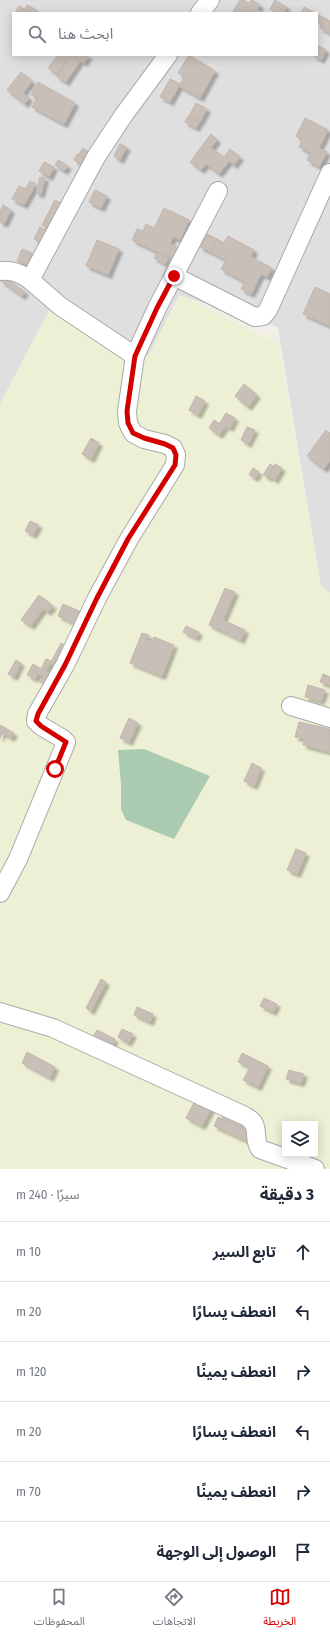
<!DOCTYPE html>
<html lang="ar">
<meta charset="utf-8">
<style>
body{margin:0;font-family:"Fira Sans Condensed","Noto Sans Arabic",sans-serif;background:#f2f2f3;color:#1f2937;direction:rtl}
.controls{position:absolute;right:12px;bottom:12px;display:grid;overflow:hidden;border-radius:0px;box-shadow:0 2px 10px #0003}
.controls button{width:36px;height:36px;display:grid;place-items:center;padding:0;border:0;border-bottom:1px solid #e0e1e3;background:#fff;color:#1f2937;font:20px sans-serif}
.stop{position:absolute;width:12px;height:12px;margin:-9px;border:3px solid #d40000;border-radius:50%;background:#fff}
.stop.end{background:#d40000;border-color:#fff;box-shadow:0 1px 4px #0008}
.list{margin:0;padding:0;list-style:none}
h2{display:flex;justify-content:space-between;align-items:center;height:52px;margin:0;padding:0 16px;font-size:17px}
h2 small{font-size:13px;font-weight:400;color:#747a83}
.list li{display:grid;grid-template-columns:26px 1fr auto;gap:12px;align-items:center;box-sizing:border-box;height:60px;padding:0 16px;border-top:1px solid #e0e1e3}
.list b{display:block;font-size:15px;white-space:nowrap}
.list em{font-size:13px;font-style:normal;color:#747a83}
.icon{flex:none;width:22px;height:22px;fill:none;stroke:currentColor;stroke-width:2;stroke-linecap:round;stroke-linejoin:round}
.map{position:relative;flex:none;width:330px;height:1169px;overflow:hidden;direction:ltr}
.search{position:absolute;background:#fff;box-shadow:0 2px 10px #0003;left:12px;right:12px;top:12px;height:44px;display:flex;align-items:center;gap:10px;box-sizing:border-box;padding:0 14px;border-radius:0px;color:#747a83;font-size:15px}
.sheet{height:412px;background:#fff}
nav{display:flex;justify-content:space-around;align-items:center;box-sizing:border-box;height:56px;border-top:1px solid #e0e1e3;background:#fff;font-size:11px;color:#747a83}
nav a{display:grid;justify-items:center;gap:2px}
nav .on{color:#d40000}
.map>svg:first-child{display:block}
.residential{fill:#e0dfdf;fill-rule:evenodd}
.farmland{fill:#eef0d5;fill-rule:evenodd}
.cemetery{fill:#aacbaf}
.building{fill:#c7bfb8;stroke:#c4b6ab;filter:url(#shadow)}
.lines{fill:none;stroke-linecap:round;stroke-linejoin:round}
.minor-casing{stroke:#a9a9a9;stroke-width:20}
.minor{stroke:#fff;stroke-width:18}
.route{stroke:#d40000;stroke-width:5}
</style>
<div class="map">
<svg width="330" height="1169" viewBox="0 0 330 1169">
<defs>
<filter id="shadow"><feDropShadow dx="3.5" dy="3.5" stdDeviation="1" flood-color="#0004"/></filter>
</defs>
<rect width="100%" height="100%" fill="#f2efe9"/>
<path class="residential" d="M0 0H330V593L321 586 278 327 179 295 148 356 50 309 0 404ZM13 13H317V55H13Z"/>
<path class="farmland" d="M180 295 278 343 321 586 330 593V1169H0V404L50 309 148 356ZM285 1124H315V1154H285Z"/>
<polygon class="cemetery" points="144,749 210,776 174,839 126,820 121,809 121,785 118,750"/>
<g class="building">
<polygon points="240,0 243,0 249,3 252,0 260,5 257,10 263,13 232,13"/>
<polygon points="275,0 287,7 283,13 277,13 270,9"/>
<polygon points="27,5 35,9 34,13 15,13 19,6 25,9"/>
<polygon points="304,7 315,13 301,13"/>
<polygon points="317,14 330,21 330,33 320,28 322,24 317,22"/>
<polygon points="317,45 326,50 321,60 312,55 317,55"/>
<polygon points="58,55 70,55 57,74 48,68"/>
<polygon points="72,55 89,55 84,63"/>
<polygon points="189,55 215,71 200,98 179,86 185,76 178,73"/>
<polygon points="71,56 80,61 66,82 57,77"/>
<polygon points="21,72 32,81 23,93 29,98 25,104 7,90"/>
<polygon points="170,79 180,84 170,102 160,97"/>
<polygon points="38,82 75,103 64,124 32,107 37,98 31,95"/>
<polygon points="196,103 207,109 200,122 189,116"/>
<polygon points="188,116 199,122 196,128 185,122"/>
<polygon points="305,118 328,130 319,148 327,152 319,167 307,160 311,153 299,147 302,140 296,136"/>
<polygon points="211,134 217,140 211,148 224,157 230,149 240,157 234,165 229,161 219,174 206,164 201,170 190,162"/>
<polygon points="120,144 127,147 120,160 114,156"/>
<polygon points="83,148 96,157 90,166 77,157"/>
<polygon points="77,154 90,163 86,168 74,160"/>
<polygon points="58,160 68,166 64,171 55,165"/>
<polygon points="44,162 54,167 49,177 39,171"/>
<polygon points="40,177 45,178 41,194 36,193"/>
<polygon points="30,181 36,184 24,205 12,199 19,186 26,189"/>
<polygon points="95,190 107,196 101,208 89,202"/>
<polygon points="55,200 68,207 55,232 42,225"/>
<polygon points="3,205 11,210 4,224 0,222 0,212"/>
<polygon points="164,208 189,220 180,240 173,237 170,244 182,250 177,261 132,240 137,229 143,231 146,224 154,228"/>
<polygon points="40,227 53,234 47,246 34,239"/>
<polygon points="207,234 217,239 211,252 200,247"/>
<polygon points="228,236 254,250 251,257 272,268 267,277 261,274 251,294 241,289 245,282 221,269 226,260 211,252 217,239 224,243"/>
<polygon points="97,240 119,249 108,275 86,266"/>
<polygon points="22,249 32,253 27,265 17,261"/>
<polygon points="157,253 168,259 165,264 154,258"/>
<polygon points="4,277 25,292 22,296 1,281"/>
<polygon points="315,287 330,294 330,326 303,314"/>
<polygon points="244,384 257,395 248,407 235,396"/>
<polygon points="196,396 205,401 198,415 189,410"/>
<polygon points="226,413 235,418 230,428 220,423"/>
<polygon points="214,420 225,427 219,435 209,428"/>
<polygon points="247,427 255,430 248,444 241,440"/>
<polygon points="326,430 330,433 330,460 324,469 307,456"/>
<polygon points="91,438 99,443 91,459 82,454"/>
<polygon points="270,464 275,467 269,478 263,475"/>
<polygon points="275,464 282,468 275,480 269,476"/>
<polygon points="253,468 259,472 255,478 249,475"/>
<polygon points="30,521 39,525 33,535 25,531"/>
<polygon points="225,588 235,592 223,620 245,630 241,640 209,625"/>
<polygon points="39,595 53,606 48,612 43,609 31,626 21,620"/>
<polygon points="63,604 86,614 81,626 58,616"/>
<polygon points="186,626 199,632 196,638 183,632"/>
<polygon points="142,633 149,635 147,640 152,642 154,637 174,645 162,676 130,663"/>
<polygon points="61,643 73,650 63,669 51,662"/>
<polygon points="46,659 51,661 45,671 53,676 48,686 40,682 43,676 38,674 35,679 27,675 33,664 41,669"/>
<polygon points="16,660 21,663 14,677 8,674"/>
<polygon points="323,674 330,677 329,685 320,682"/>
<polygon points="308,685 325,690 321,701 305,697"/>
<polygon points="129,718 138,723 129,742 120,738"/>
<polygon points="299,722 330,729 330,752 303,745 305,739 295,737"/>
<polygon points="0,725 14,733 11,738 2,733 0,738"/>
<polygon points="252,763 261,768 254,786 244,781"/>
<polygon points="296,849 306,853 297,874 287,870"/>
<polygon points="101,979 106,982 91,1011 86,1008"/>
<polygon points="264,998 277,1004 273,1012 260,1006"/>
<polygon points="137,1007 153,1014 150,1022 134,1015"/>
<polygon points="122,1029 133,1034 128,1043 118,1037"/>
<polygon points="97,1030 115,1039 111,1047 92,1038"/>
<polygon points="27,1052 55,1067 50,1078 22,1063"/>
<polygon points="242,1053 268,1066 258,1087 243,1080 250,1067 238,1062"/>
<polygon points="289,1070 304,1074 301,1083 286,1079"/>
<polygon points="196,1099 212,1107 202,1126 186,1118"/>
<polygon points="226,1111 252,1124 248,1133 221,1120"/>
<polygon points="218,1117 253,1133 249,1142 214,1126"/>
</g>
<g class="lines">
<defs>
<g id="minor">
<polyline points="200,13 210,0"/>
<path d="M0 271C13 270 20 273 30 280L96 157 123 116 168 55"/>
<polyline points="174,276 255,317 263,316 268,310 330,173"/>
<polyline points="30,280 60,306 135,356"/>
<polyline points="291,706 330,718"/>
<polyline points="0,893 18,859 65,745 66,742 63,739 41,726 36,721 37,714 65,665 97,598 129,539 175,465 176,455 173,448 165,444 144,439 133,433 128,423 127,411 135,356 157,308 218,191"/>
<path d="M0 1012 53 1028 245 1116C263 1126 251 1136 260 1149L315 1169"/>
</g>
</defs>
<use href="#minor" class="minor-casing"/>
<use href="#minor" class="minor"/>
</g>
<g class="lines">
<polyline class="route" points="55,769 66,742 41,726 36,721 38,714 65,665 97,598 128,539 175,465 176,455 173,448 165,444 144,438 133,433 128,423 127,411 135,356 157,308 174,276"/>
</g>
</svg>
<div class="controls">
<button><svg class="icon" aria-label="layers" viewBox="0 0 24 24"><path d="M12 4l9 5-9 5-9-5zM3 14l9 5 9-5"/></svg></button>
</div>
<div class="stop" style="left:55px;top:769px"></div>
<div class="stop end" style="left:174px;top:276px"></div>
<div class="search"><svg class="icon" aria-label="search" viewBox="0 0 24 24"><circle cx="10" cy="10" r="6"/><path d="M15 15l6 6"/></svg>ابحث هنا</div>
</div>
<section class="sheet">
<h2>3 دقيقة<small>سيرًا · 240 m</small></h2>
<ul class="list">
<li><svg class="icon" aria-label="ahead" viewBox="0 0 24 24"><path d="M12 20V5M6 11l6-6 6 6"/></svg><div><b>تابع السير</b></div><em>10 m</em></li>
<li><svg class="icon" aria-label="left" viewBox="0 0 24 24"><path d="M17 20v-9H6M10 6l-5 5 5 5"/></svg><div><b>انعطف يسارًا</b></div><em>20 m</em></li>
<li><svg class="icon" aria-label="right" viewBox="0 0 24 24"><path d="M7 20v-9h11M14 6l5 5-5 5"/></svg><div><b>انعطف يمينًا</b></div><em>120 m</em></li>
<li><svg class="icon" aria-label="left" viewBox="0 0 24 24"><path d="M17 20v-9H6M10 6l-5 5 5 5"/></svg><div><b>انعطف يسارًا</b></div><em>20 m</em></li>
<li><svg class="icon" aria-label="right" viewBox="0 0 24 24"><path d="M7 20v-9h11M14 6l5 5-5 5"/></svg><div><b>انعطف يمينًا</b></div><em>70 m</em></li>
<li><svg class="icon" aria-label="arrive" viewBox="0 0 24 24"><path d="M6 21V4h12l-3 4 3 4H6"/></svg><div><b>الوصول إلى الوجهة</b></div></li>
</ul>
</section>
<nav>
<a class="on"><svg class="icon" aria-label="map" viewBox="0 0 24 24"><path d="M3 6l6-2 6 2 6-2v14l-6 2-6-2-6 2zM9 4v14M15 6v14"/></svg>الخريطة</a>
<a><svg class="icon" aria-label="directions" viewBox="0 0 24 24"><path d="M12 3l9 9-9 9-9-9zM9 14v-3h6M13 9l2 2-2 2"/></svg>الاتجاهات</a>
<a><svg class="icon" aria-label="saved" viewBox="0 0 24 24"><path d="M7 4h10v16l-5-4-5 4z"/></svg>المحفوظات</a>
</nav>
